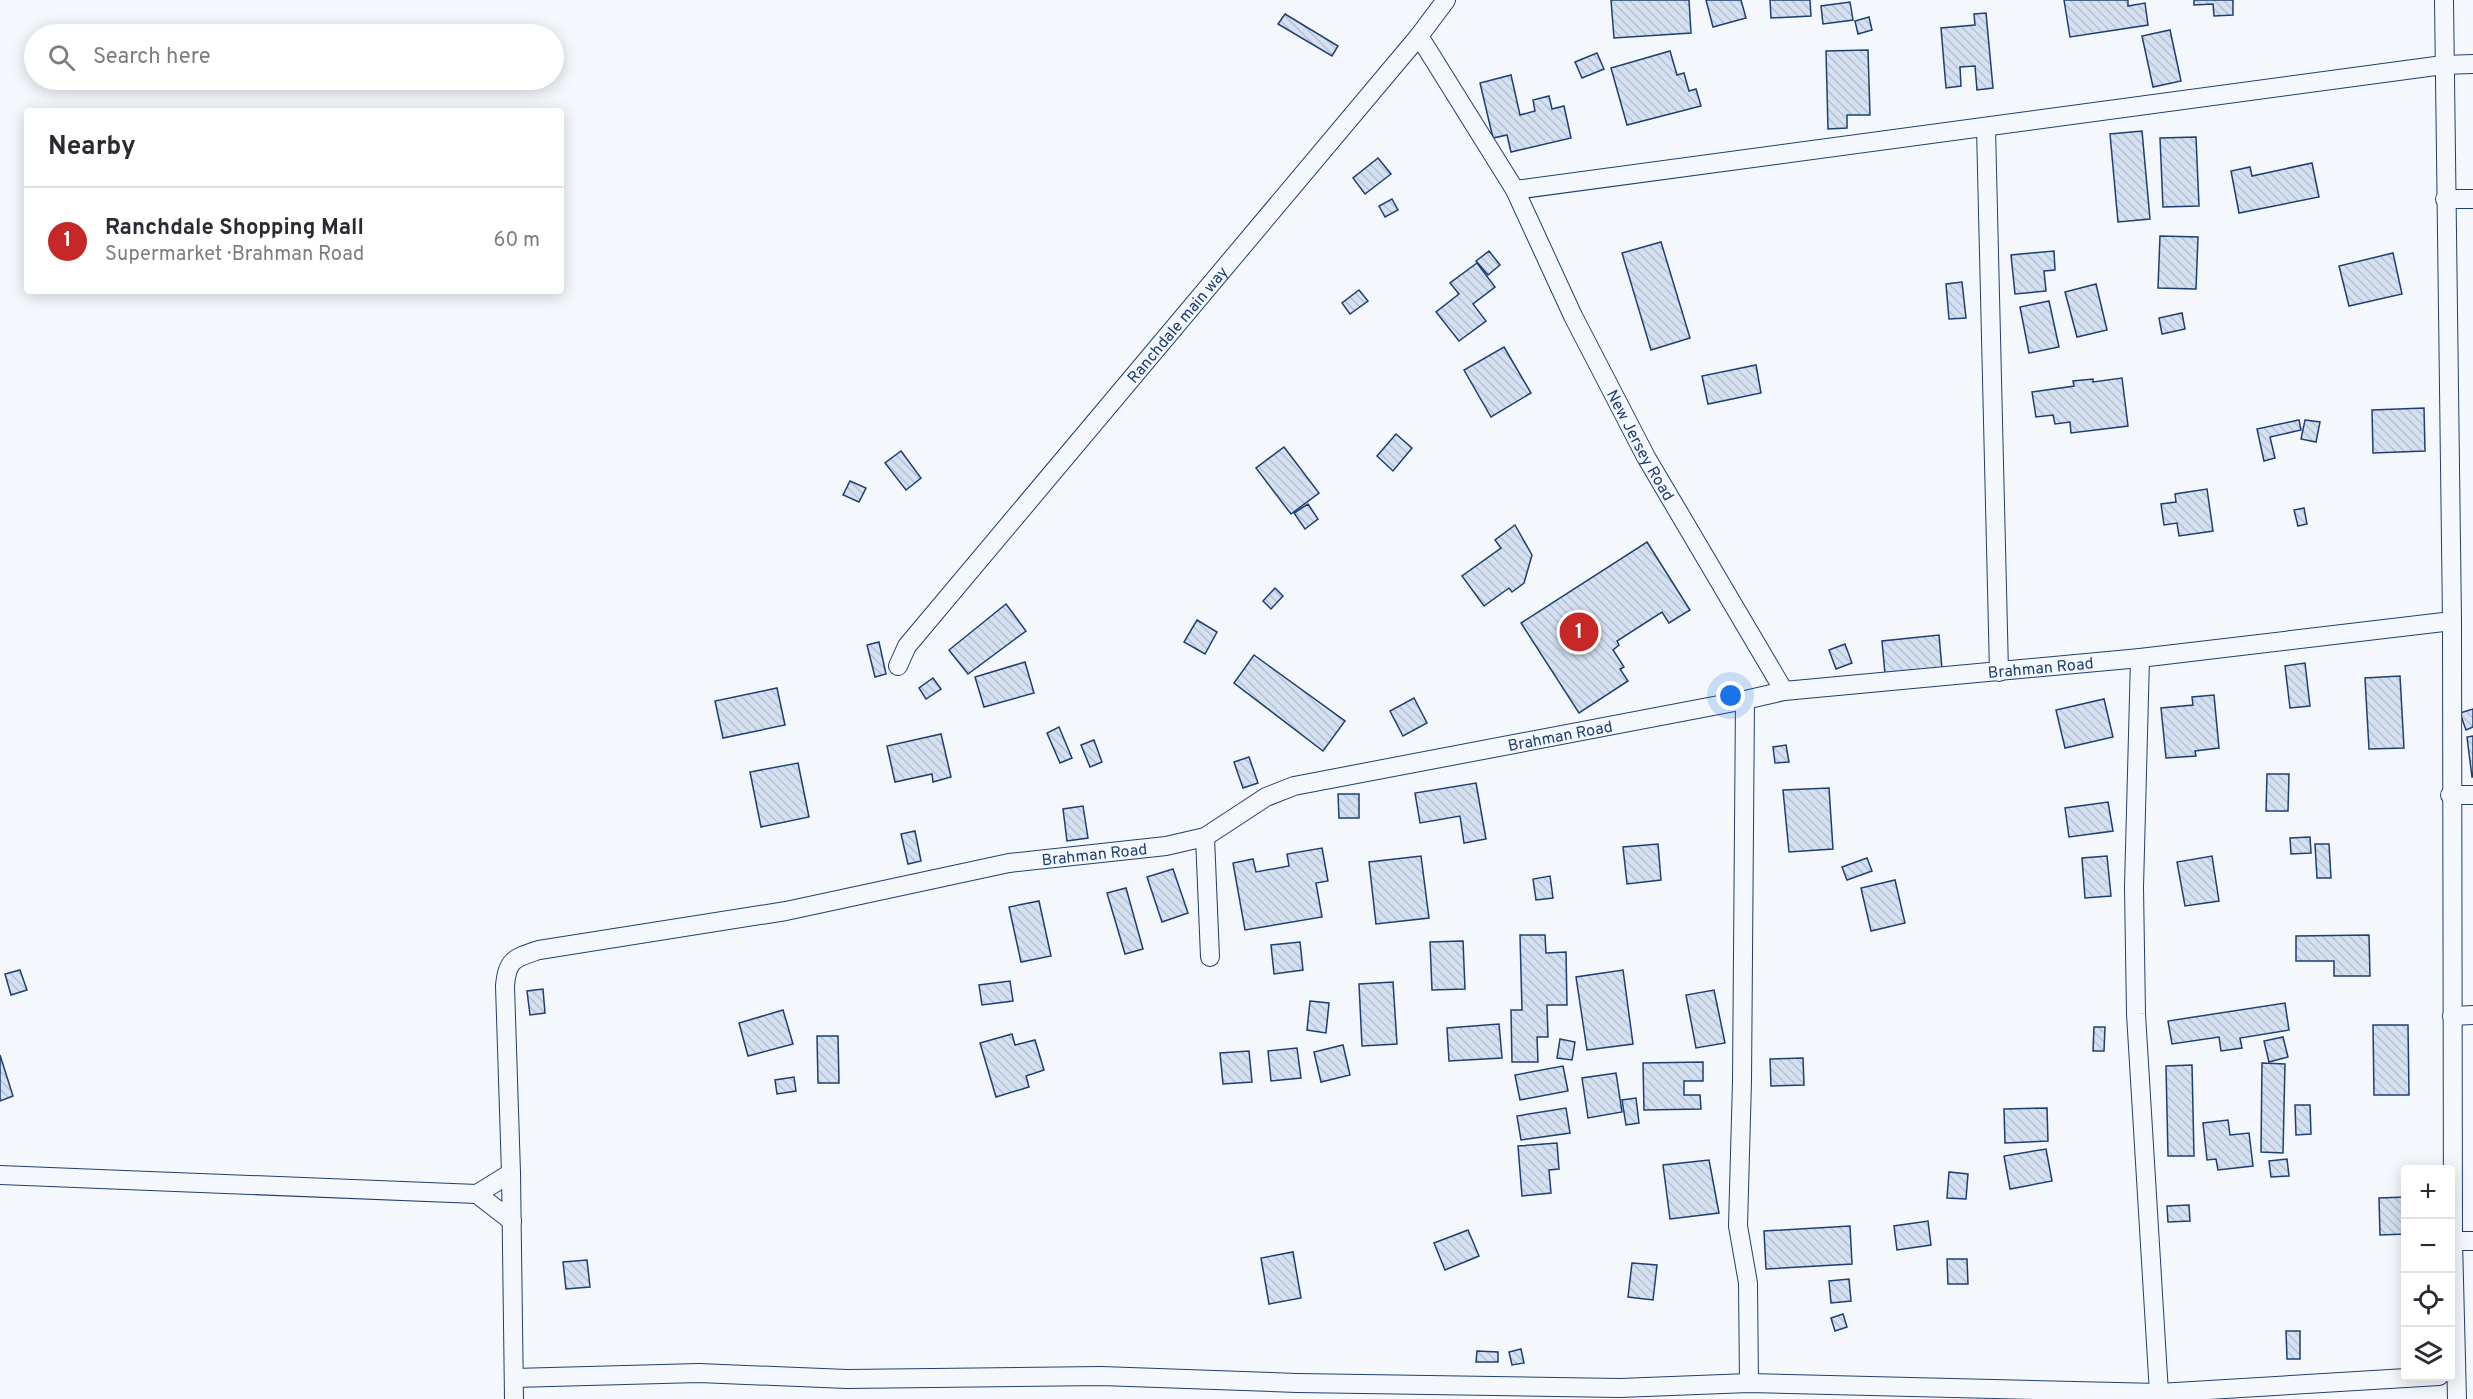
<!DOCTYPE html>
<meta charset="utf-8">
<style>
body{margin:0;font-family:Overpass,sans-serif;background:#f7f7f7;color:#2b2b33}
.controls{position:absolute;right:18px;bottom:18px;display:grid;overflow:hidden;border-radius:6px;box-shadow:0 3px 15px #0003}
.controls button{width:54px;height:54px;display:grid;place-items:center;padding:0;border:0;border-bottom:2px solid #e1e1e2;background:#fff;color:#2b2b33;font:30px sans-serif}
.you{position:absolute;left:1731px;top:696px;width:21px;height:21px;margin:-15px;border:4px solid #fff;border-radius:50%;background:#1a73e8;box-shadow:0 0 0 9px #1a73e833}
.badge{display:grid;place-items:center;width:39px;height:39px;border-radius:50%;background:#c62828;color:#fff;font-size:20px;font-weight:700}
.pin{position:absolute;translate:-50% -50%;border:3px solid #fff;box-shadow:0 2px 6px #0006}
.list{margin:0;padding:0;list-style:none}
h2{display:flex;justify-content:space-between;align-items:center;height:78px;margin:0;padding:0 24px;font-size:26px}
h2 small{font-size:20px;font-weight:400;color:#7c7c81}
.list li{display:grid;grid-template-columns:39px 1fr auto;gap:18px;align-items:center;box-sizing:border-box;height:108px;padding:0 24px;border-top:2px solid #e1e1e2}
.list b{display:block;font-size:22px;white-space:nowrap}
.list p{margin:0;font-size:20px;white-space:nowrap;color:#7c7c81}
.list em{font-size:20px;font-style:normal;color:#7c7c81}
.icon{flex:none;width:33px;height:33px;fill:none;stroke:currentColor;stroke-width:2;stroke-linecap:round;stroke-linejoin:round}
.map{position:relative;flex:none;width:2473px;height:1399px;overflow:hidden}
.search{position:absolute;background:#fff;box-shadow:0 3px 15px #0003;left:24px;top:24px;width:540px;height:66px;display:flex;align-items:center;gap:15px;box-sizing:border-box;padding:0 21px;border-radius:33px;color:#7c7c81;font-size:22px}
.panel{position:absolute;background:#fff;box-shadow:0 3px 15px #0003;left:24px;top:108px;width:540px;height:186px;border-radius:6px}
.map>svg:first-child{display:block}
.building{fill:url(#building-back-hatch);stroke:#1d3f73;stroke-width:1.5}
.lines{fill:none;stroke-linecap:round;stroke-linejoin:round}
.street-casing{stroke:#1d3f73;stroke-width:20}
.street{stroke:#f4f7fb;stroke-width:18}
.labels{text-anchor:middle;stroke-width:4.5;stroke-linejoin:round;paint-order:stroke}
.street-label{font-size:16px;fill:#1d3f73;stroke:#f4f7fb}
</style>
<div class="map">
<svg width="2473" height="1399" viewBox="0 0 2473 1399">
<defs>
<pattern id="building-back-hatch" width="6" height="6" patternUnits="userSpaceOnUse" patternTransform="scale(1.5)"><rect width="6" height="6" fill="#d5e0f0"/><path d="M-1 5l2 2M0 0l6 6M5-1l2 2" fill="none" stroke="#b6c1d1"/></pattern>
</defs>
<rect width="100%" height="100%" fill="#f4f7fb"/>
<g class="building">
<polygon points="1611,0 1689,0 1691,33 1614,38"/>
<polygon points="1706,0 1741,0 1746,18 1713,27"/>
<polygon points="1770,0 1810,0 1811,16 1771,18"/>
<polygon points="2064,0 2128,0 2128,6 2145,3 2148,25 2070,37"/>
<polygon points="2194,0 2233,0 2233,15 2214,16 2213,4 2194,5"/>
<polygon points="1850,2 1853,20 1823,24 1821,6"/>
<polygon points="1986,13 1993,88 1977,90 1975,66 1960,67 1961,86 1946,88 1941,28 1975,25 1974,14"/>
<polygon points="1285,14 1338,46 1332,56 1278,24"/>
<polygon points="1869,17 1872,30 1858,34 1855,21"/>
<polygon points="2170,30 2181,81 2153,87 2142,36"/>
<polygon points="1868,50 1870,115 1847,115 1847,128 1828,129 1826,51"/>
<polygon points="1670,51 1677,75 1684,73 1689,91 1696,89 1701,106 1627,125 1611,68"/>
<polygon points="1597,53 1604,69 1582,78 1575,62"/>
<polygon points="1511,75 1520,115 1535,111 1533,100 1549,96 1552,109 1564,106 1571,138 1511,152 1507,135 1493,138 1480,83"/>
<polygon points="2142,131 2150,219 2118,222 2110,134"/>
<polygon points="2196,137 2199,206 2163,207 2160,138"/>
<polygon points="1378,158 1391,174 1365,194 1353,178"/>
<polygon points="2312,163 2319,197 2239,213 2231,171 2250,167 2252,176"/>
<polygon points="1392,199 1398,210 1385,217 1379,206"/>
<polygon points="2160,236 2198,237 2196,289 2158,288"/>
<polygon points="1661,242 1690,338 1651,350 1622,253"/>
<polygon points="1489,251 1500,265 1488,275 1476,261"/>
<polygon points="2054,251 2055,270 2044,271 2046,291 2015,294 2011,255"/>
<polygon points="2393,253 2402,294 2349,306 2339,266"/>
<polygon points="1477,263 1495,287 1473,304 1486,321 1459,341 1436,312 1459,294 1450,283"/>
<polygon points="1962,282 1966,318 1949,319 1946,284"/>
<polygon points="2096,284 2107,330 2077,337 2065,292"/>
<polygon points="1359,290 1368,301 1350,314 1342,303"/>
<polygon points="2049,301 2059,347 2029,353 2020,307"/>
<polygon points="2182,313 2185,329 2162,334 2159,318"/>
<polygon points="1504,347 1531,393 1491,417 1464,370"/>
<polygon points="1756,365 1761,393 1708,404 1702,376"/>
<polygon points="2122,378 2128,426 2071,433 2070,422 2055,424 2053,415 2036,417 2032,392 2074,386 2073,381 2093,379 2093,382"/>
<polygon points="2424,408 2425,451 2373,453 2372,410"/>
<polygon points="2299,420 2301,430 2270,437 2275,458 2264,461 2257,429"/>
<polygon points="2305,420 2320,422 2316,442 2301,439"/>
<polygon points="1396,434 1412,448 1393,471 1377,456"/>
<polygon points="1284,447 1319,493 1291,514 1256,468"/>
<polygon points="901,451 921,478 906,490 885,463"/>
<polygon points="850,481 866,488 859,502 843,495"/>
<polygon points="2207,489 2213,531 2179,536 2177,523 2164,525 2161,504 2176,502 2175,494"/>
<polygon points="1308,504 1318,519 1305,529 1294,513"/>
<polygon points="2304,508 2307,524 2298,526 2294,510"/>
<polygon points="1515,525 1532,555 1524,583 1512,592 1509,588 1484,606 1462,576 1501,548 1495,540"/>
<polygon points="1647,542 1690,610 1669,623 1662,612 1617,641 1619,645 1613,650 1624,667 1620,669 1628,681 1579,713 1521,623"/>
<polygon points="1275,588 1283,596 1271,609 1263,601"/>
<polygon points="1006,604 1026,631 968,674 949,650"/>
<polygon points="1197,620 1217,632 1205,654 1184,642"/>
<polygon points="1939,635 1942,669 1885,674 1882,641"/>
<polygon points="879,642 886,674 875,677 867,645"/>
<polygon points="1845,644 1852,663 1836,669 1829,650"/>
<polygon points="1254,655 1345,721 1323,751 1234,683"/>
<polygon points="1025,662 1034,693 984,707 975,677"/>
<polygon points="2305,663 2310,706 2290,708 2285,666"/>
<polygon points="2400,676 2404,748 2369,749 2365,678"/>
<polygon points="933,678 941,689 926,699 919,688"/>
<polygon points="777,688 785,725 723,738 715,701"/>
<polygon points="2214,695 2219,748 2195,751 2196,756 2166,758 2161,708 2193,705 2192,697"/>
<polygon points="1414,698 1427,723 1403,736 1390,711"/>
<polygon points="2104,699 2113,737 2065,748 2056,710"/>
<polygon points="2473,709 2473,727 2466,730 2460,713"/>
<polygon points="1059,727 1072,758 1060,763 1047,733"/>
<polygon points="941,734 951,777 933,782 932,774 895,782 887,746"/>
<polygon points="2473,736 2473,777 2472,777 2467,737"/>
<polygon points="1094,740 1102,762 1090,767 1081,745"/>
<polygon points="1786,745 1789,762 1775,763 1773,747"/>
<polygon points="1249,757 1258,783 1243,788 1234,762"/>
<polygon points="798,763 809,817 761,827 750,772"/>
<polygon points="2267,774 2289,774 2288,811 2266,811"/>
<polygon points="1476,783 1486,839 1464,843 1460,816 1420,823 1415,793"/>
<polygon points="1829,788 1833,849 1789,852 1783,790"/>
<polygon points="1338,794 1359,794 1359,818 1339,818"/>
<polygon points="2108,802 2113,831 2069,837 2065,808"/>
<polygon points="1083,806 1088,838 1067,841 1063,809"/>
<polygon points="915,831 921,861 908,864 901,834"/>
<polygon points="2310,837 2311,853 2291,854 2290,838"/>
<polygon points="1658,844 1661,880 1627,884 1623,847"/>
<polygon points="2315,844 2329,844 2331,878 2317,878"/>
<polygon points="1322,848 1328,881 1316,883 1322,917 1245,930 1233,863 1253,859 1256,872 1289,866 1287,854"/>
<polygon points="1421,856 1429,918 1376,924 1369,862"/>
<polygon points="2107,856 2111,896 2085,898 2082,858"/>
<polygon points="2212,856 2219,901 2185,906 2177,862"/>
<polygon points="1867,858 1872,871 1847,880 1842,867"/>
<polygon points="1173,869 1188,913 1162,922 1147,877"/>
<polygon points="1550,876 1553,898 1536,900 1533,879"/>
<polygon points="1895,880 1905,923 1871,931 1861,888"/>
<polygon points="1126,888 1143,949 1125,954 1107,893"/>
<polygon points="1039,901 1051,956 1021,962 1009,907"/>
<polygon points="1520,935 1545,935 1546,953 1566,952 1567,1005 1547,1005 1548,1037 1537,1037 1538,1062 1512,1062 1511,1010 1522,1010"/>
<polygon points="2369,935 2370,976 2334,976 2334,961 2296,961 2296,936"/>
<polygon points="1463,941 1465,989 1432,990 1430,942"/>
<polygon points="1300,942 1303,970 1274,974 1271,945"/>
<polygon points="20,970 27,990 11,995 5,974"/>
<polygon points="1623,970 1633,1044 1587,1050 1576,977"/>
<polygon points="1010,981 1013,1001 982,1005 979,985"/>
<polygon points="1393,982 1397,1044 1362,1046 1359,984"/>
<polygon points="543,989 545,1013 530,1015 527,991"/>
<polygon points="1714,990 1725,1043 1696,1048 1686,995"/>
<polygon points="1310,1001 1329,1003 1326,1033 1307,1030"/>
<polygon points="2285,1003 2289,1030 2240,1038 2242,1048 2221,1051 2219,1037 2172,1044 2168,1021"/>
<polygon points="783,1010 793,1044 748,1056 739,1023"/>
<polygon points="1499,1024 1502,1058 1449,1061 1447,1028"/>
<polygon points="2373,1025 2408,1025 2409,1095 2374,1095"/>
<polygon points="2094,1027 2105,1027 2104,1051 2093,1051"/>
<polygon points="1012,1034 1015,1045 1035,1040 1044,1070 1026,1076 1029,1087 996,1097 980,1043"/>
<polygon points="817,1036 838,1036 839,1083 818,1083"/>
<polygon points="2283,1037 2288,1057 2269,1062 2264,1041"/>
<polygon points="1560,1039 1575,1042 1572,1060 1557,1058"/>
<polygon points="1343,1045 1350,1075 1321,1082 1314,1052"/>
<polygon points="1297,1048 1301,1078 1271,1081 1268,1051"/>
<polygon points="1249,1051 1252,1082 1223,1084 1220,1053"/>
<polygon points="0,1055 13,1096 0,1101"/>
<polygon points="1803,1058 1804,1085 1771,1086 1770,1059"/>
<polygon points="1703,1062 1703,1081 1684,1081 1684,1095 1700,1095 1701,1109 1644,1110 1643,1063"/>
<polygon points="2262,1063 2285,1064 2283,1153 2261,1152"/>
<polygon points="2192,1065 2194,1156 2168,1156 2166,1066"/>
<polygon points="1563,1066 1568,1091 1520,1100 1515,1075"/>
<polygon points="1616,1073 1622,1112 1588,1118 1582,1078"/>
<polygon points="794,1077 796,1091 777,1094 775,1080"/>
<polygon points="1636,1098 1639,1123 1626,1125 1622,1100"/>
<polygon points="2295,1105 2310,1105 2311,1134 2296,1135"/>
<polygon points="1566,1108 1570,1133 1521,1140 1517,1116"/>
<polygon points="2047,1108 2048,1141 2005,1143 2004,1109"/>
<polygon points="2228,1120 2230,1135 2249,1133 2253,1166 2218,1170 2216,1159 2207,1160 2203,1123"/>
<polygon points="1557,1143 1559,1169 1549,1170 1551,1193 1522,1196 1518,1146"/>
<polygon points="2046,1149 2052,1181 2010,1189 2004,1156"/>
<polygon points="2287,1159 2289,1176 2271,1177 2269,1161"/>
<polygon points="1709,1160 1719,1213 1670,1219 1663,1165"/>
<polygon points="1949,1172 1968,1174 1966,1199 1947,1198"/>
<polygon points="2406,1197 2406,1234 2380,1235 2379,1198"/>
<polygon points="2189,1205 2190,1221 2168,1222 2167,1206"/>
<polygon points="1928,1221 1931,1245 1897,1250 1894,1226"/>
<polygon points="1850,1226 1852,1264 1766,1269 1764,1231"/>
<polygon points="1468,1230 1479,1256 1445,1270 1434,1243"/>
<polygon points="1293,1252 1301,1298 1269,1304 1261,1258"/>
<polygon points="1947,1259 1967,1259 1968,1284 1948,1284"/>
<polygon points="587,1260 590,1287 566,1289 563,1262"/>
<polygon points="1632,1263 1657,1265 1653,1300 1628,1297"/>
<polygon points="1849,1279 1851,1301 1831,1303 1829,1281"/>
<polygon points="1843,1314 1847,1327 1835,1331 1831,1318"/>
<polygon points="2286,1331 2300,1331 2300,1359 2287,1359"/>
<polygon points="1521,1349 1524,1363 1512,1365 1509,1352"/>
<polygon points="1477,1351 1498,1352 1498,1362 1476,1362"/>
</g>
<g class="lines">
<defs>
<g id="street">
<polyline points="2444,0 2452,621 2453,1241 2457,1399"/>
<path id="s1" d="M1419 36 1515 190 1573 316 1646 457 1784 691"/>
<polyline points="1986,128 1999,672"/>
<polyline points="1515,190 2443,65 2473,64"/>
<polyline points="2445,199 2473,199"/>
<polyline points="2140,658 2134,887 2136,1014 2159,1393"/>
<path id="s2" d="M898 666 907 646 1419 36 1446 0"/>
<polyline points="1745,700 1742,1081 1738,1226 1748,1283 1749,1383"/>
<polyline points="2450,795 2473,795"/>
<polyline points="1205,837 1210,957"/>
<polyline points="2452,1016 2473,1015"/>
<polyline points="0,1175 477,1194 511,1173"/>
<polyline points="477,1194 512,1221"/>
<polyline points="2453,1241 2473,1241"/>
<polyline points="514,1378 699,1373 847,1379 1101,1376 1297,1383 1620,1388 1749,1383 2159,1393 2439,1376"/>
<path id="s3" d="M514 1399 511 1173 505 986C507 959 515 958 539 950L786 911 1009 863 1166 846 1205 837 1266 797 1294 786 1745 700 1784 691 2140 658 2452 621"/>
</g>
</defs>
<use href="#street" class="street-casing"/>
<use href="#street" class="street"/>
</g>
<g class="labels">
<g class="street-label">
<text dy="6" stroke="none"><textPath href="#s2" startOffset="442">Ranchdale main way</textPath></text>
<text dy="6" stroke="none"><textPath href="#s1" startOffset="466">New Jersey Road</textPath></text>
<text dy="6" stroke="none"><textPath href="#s3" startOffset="2004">Brahman Road</textPath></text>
<text dy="6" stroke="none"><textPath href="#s3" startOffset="1518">Brahman Road</textPath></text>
<text dy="6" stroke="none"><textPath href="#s3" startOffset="1032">Brahman Road</textPath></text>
</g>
</g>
</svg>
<div class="controls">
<button>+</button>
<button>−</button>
<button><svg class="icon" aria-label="locate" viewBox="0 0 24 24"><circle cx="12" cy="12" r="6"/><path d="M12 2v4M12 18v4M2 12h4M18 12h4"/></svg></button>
<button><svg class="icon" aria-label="layers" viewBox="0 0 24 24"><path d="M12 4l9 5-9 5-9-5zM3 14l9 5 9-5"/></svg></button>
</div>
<div class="you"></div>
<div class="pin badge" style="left:1579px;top:632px">1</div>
<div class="search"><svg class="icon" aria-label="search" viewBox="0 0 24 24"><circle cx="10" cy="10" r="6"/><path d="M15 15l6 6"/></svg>Search here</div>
<section class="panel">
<h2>Nearby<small></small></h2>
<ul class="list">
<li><span class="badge">1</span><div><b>Ranchdale Shopping Mall</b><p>Supermarket · Brahman Road</p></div><em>60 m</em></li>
</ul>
</section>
</div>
